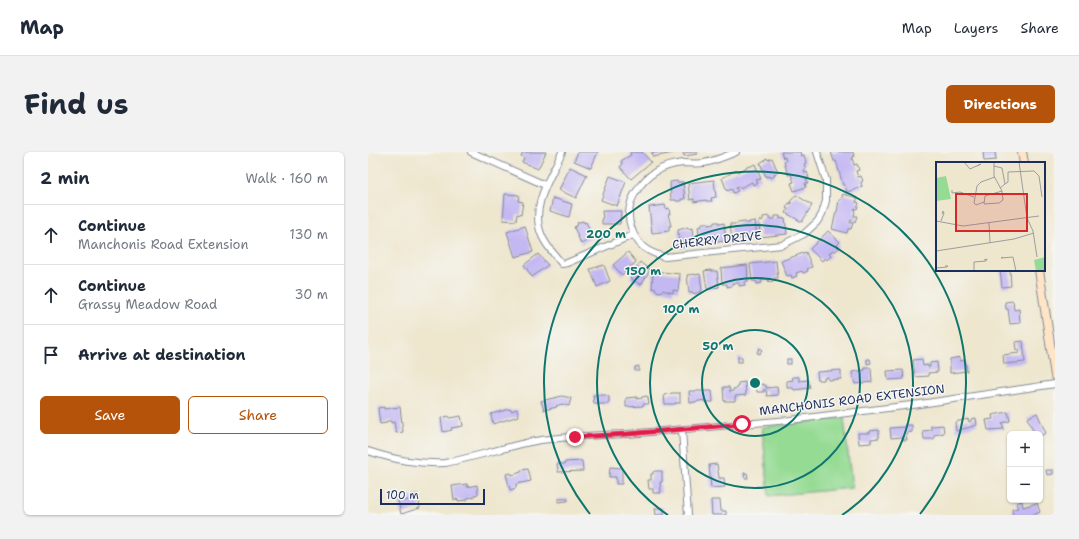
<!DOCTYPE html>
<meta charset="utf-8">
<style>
body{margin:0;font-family:"Shantell Sans",sans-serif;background:#f2f2f3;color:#1f2937}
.controls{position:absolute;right:12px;bottom:12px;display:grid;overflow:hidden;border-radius:6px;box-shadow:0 1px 3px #0004}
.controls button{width:36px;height:36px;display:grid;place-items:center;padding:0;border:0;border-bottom:1px solid #e0e1e3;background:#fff;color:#1f2937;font:20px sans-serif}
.scale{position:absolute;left:12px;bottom:10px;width:105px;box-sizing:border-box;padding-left:4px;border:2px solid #1b2f5e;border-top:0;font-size:11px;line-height:14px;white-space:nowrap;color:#1b2f5e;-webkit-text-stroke:3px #f6f6f2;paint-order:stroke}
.stop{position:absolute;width:12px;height:12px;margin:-9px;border:3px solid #e11d48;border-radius:50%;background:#fff}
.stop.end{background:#e11d48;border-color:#fff;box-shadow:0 1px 4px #0008}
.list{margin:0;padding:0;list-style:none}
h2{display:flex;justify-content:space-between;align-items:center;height:52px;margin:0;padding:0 16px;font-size:17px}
h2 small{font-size:13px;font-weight:400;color:#747a83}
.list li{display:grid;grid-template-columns:26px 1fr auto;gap:12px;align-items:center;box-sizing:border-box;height:60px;padding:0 16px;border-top:1px solid #e0e1e3}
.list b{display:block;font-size:15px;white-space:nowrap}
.list p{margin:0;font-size:13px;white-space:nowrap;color:#747a83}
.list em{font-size:13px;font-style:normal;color:#747a83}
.actions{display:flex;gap:8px;padding:12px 16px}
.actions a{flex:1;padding:9px 0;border:1px solid #b45309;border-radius:6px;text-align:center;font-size:14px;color:#b45309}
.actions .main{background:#b45309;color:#fff}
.icon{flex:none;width:22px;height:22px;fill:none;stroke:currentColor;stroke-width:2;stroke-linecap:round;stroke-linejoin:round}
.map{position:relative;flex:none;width:687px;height:363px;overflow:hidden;border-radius:6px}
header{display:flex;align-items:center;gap:24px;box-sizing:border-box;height:56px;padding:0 20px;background:#fff;border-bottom:1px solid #e0e1e3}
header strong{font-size:19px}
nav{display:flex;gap:22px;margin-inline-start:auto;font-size:14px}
.intro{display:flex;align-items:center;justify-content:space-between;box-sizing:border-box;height:96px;padding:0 24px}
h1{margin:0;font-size:28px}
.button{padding:10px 18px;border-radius:6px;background:#b45309;color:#fff;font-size:14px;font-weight:700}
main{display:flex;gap:24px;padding:0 24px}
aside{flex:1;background:#fff;border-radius:6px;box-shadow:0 1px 3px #0004}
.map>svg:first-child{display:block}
.green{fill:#96db94;stroke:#588579}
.building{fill:#c4b8f3}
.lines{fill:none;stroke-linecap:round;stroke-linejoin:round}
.street-casing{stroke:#848a96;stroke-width:8}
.secondary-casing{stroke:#848a96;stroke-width:10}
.street{stroke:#fff;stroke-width:6}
.secondary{stroke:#ffe4c6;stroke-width:8}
.route{stroke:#e11d48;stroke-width:5}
.ring{fill:none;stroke:#0f766e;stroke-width:2}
.labels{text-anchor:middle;stroke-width:3;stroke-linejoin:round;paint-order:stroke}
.street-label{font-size:12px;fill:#1b2f5e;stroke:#f6f6f2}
.inset-road{fill:none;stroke:#9a9da1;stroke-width:1}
.view{fill:#d62828;fill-opacity:0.15;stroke:#d62828;stroke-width:2}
.inset-edge{fill:none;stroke:#1b2f5e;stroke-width:2}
.centre{fill:#0f766e;stroke:#f6f6f2;stroke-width:2}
.ring-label{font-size:12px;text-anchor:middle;font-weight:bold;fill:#0f766e;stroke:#f6f6f2;stroke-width:3;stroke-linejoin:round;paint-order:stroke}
</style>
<header>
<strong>Map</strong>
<nav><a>Map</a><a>Layers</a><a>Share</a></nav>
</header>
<div class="intro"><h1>Find us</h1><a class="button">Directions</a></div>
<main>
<aside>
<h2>2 min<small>Walk · 160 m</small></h2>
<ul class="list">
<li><svg class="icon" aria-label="ahead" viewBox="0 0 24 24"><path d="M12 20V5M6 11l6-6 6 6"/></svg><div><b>Continue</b><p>Manchonis Road Extension</p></div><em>130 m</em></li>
<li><svg class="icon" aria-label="ahead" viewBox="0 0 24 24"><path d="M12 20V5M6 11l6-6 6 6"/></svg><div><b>Continue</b><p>Grassy Meadow Road</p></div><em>30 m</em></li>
<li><svg class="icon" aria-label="arrive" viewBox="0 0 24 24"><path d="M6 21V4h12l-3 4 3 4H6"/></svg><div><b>Arrive at destination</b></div></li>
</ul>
<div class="actions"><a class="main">Save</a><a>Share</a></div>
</aside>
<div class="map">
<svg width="687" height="363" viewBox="0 0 687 363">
<rect width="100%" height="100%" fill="#f6f6f2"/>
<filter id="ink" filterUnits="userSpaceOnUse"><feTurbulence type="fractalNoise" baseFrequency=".025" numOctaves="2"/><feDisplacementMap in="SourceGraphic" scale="8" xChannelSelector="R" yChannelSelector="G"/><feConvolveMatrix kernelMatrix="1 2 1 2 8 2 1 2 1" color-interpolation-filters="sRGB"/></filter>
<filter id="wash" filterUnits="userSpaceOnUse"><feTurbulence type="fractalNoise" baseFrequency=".012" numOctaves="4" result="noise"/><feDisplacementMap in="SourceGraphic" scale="16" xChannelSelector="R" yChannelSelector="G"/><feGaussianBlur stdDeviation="0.9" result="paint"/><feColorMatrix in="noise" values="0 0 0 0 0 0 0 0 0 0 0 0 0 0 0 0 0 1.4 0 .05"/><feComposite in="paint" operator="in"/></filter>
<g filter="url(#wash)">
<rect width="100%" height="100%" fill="#eee6cd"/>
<polygon class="green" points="476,266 484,336 401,344 394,275"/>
<g id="blocks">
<g class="building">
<polygon points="155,0 178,0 170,17 154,10 156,6 153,4"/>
<polygon points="210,0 230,0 223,16 206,9"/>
<polygon points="263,0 274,0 283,10 263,27 252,15 255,12 253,9 263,3 262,1"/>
<polygon points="284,0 305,0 305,1 285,5"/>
<polygon points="315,0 329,0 329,2 316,4"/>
<polygon points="413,0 432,0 433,4 436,3 438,11 436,12 438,17 436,18 437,21 439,20 441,26 438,26 440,31 437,31 438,35 426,39 423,31 426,30 423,22 420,23 416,10 418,9 417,5 415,6"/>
<polygon points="463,0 485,0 486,5 484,6 486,13 489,12 491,18 488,19 490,25 493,24 495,29 493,30 494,35 479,40 477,33 475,33 468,9 466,9"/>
<polygon points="615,0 627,0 628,8 616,9"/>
<polygon points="399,6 400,8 404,6 410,20 406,22 407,24 402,26 401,24 398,25 392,11 397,8 397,7"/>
<polygon points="387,12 393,27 388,28 390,31 385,33 384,30 372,36 371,34 368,36 370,39 365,41 364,37 359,39 354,26 369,18 370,20 381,14 381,15"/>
<polygon points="202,15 219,23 208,46 191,38"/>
<polygon points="242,24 258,30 249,54 233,48"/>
<polygon points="346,28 348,45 343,46 344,49 338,49 338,48 326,50 326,47 322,48 320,31"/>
<polygon points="309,29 309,30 315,30 317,47 313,47 313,49 308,49 308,48 303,48 302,30"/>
<polygon points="137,42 151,43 150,49 155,50 153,63 149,62 148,69 135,68"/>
<polygon points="475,42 490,46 488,50 491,51 489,57 487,56 486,58 487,59 486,64 489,64 487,70 483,68 482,71 485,71 483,77 480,77 479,81 464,77 468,60 469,60 471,48 473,48"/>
<polygon points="428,43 444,53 434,70 418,61 420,57 418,56 421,51 423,52 424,51 422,50"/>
<polygon points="185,46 204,52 201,65 182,59"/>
<polygon points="297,53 298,57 301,56 302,62 300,62 303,74 301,74 301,79 284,81 281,55"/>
<polygon points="234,59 253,59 252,72 234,72 234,68 235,68"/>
<polygon points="401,64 401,67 407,67 407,64 412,64 412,67 417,66 419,82 392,85 391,69 395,68 395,65"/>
<polygon points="215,69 216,71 218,70 225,86 213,92 206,75 210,73 209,71"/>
<polygon points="387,69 389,84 364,87 362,72 369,72 369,71 377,70 378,71 382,71 381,70"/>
<polygon points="346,70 351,70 351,72 356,71 358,89 332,92 330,75 334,74 334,71 339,71 340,73 346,72"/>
<polygon points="157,74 165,100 147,105 139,80"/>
<polygon points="320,75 320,77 324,76 326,93 312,96 310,78"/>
<polygon points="460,79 472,90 469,93 471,95 467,100 465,98 461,102 463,104 459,108 457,106 454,109 442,97"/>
<polygon points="260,100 268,110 254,123 245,113"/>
<polygon points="438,100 444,115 439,117 440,119 435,121 434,119 428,121 429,124 424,126 423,123 419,124 413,109"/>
<polygon points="170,102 180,113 164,125 156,113"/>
<polygon points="408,109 410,126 406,126 406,129 401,130 400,127 394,128 394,131 389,132 388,129 384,129 382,112"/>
<polygon points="272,110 282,118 273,133 262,126"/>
<polygon points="236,113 242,129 229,135 222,117"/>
<polygon points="379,113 380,129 376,130 377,133 371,134 371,131 364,131 364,134 359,135 359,132 354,132 353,116"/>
<polygon points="343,118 343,119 349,119 351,135 339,137 336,119"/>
<polygon points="632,118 642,118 643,134 634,135"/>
<polygon points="285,119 312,122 310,139 305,138 305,141 294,138 293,140 288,139 288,137 284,136"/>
<polygon points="327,122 327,123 332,122 334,139 326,142 325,140 321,141 319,123"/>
<polygon points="645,149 646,158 651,157 652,171 642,172 640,157 638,157 637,150"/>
<polygon points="655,189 657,210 636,212 635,203 651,201 651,197 648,198 647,190"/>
<polygon points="391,196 394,198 391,202 389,201"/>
<rect x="370" y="205" width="4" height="5"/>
<polygon points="592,205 592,209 597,208 599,219 582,221 582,207"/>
<rect x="419" y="207" width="4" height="5"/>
<polygon points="499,207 502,207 503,211 499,212"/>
<polygon points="554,207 555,214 560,213 560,215 562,215 562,211 569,210 570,220 560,221 561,224 547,225 545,208"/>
<polygon points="271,214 271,219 267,219 267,215"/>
<polygon points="497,216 503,216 504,230 487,232 484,220 497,218"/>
<polygon points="473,218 473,227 460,228 460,225 456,226 456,228 450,228 449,220"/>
<polygon points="535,218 536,227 520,228 519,219"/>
<polygon points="424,225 431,225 431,229 440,228 442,236 426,238 425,236 419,236 419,229 425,228"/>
<polygon points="377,230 378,243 367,244 367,249 356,249 355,235 361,235 362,240 365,239 365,237 370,236 370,231"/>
<polygon points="395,232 395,233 398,233 398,236 409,235 410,243 399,244 398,238 395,238 396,240 389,240 388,233"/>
<polygon points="321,239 344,239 345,250 336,250 336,248 322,251"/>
<polygon points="303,241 312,241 312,251 307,251 307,252 297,252 296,243 303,242"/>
<polygon points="225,243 238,243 241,245 241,252 226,252"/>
<polygon points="194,244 203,246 201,254 194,252 188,254 189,255 176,258 173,249"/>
<polygon points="279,244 280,246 281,252 275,252 275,254 258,255 258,246 269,245 269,247 274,246 274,245"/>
<polygon points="16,255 16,257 32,255 35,280 28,281 26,270 23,271 23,269 19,269 19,271 12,272 10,256"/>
<polygon points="142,257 143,259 149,257 151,264 125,272 123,262"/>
<polygon points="640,260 642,269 634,271 636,277 620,278 618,268 625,267 624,263"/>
<polygon points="669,261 678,281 672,284 672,282 667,282 659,266"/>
<polygon points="80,264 81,266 93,264 95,274 83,276 84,278 75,280 73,266"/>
<polygon points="608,266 609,273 588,279 587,270 600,267 601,270 603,269 603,267"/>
<polygon points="537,273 544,273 544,280 538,281 539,288 535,288 535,285 523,286 522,276 537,275"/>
<polygon points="575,273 576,281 566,283 566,287 556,287 555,279 563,278 563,274"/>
<polygon points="511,278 511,286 503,287 503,291 491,292 490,281 501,281 501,279"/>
<polygon points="214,309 215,319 190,320 189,312 197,312 197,310"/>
<polygon points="349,312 351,326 356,326 357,335 343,336 341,313"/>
<polygon points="242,315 254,316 254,332 248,332 248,325 241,325"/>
<polygon points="160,317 163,329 148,332 148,336 142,338 138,322 143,321 144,323 153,320 153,318"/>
<polygon points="678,318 685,318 685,322 679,323"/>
<polygon points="287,319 294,319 294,330 292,330 293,341 285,341 285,337 281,337 280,328 283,328 283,322 285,322 285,320"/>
<polygon points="376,321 379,321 380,326 377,326"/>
<polygon points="99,332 99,335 109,333 110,342 106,343 106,345 99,346 99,348 90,349 90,347 86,348 84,334"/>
<polygon points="50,342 52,356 33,362 30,348 36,347 36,349 43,347 42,344"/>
<polygon points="190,347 200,347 200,349 190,350"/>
<polygon points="343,348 352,348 353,359 358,359 358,363 344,363"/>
<polygon points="654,349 655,355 669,351 672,360 665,363 645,363 644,357 650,356 648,351"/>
<polygon points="287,356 296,356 296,363 288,363"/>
</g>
</g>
</g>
<g filter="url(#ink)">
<use href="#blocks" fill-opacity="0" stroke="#848a96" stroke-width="1"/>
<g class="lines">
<defs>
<g id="street">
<polyline points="103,0 177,33"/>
<path d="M194 0C183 25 161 55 174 84 178 94 187 103 194 112L199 111 265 83"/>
<path d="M368 0C358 4 347 9 336 11 329 12 322 11 315 11 294 13 278 23 268 40 261 50 259 64 263 75 269 94 279 100 297 105L414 93 436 82 449 70 454 62 458 49V28L449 0"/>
<polyline points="314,278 320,363"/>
<path d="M0 299C27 308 49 312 77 311 107 305 137 295 167 289 197 284 228 283 259 282L422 268 552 252 687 232"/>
</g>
<g id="secondary">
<polyline points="654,0 656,11"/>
<polyline points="671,118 687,224"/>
</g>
</defs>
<use href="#street" class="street-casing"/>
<use href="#secondary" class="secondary-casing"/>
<use href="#street" class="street"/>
<use href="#secondary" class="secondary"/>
</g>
</g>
<g class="lines" filter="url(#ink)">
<polyline class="route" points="207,285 259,282 374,272"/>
</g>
<g class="ring">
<circle cx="387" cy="231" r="53"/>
<circle cx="387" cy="231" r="105"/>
<path d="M300 363A158 158 0 1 1 474 363"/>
<path d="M222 362A211 211 0 1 1 552 362"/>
</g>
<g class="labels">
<g class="street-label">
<text transform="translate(349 88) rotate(-6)" y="4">CHERRY DRIVE</text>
<text transform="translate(484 248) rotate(-7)" y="4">MANCHONIS ROAD EXTENSION</text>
</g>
</g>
<g transform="translate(568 10)">
<rect width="109" height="109" fill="#eee6cd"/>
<path d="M10 14 15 37 0 39V16ZM109 95V109H100L98 98Z" fill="#96db94"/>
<path class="inset-road" d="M28 0 34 7 45 2 41 4M58 0V14L66 29 67 38 63 41 48 42 49 34 66 29M83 0 91 56 97 69 101 95M58 4 66 6 69 22 64 26M69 22 72 20V10L98 9 103 14 106 35M16 28V31L24 30 38 35M48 40 40 43 38 41 41 24 45 20 59 15M0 59 27 64 103 54M5 59 8 51 7 49 6 52M53 61 54 81M0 89 78 77 98 71M67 95 65 96 77 95 80 109M0 106 11 105 12 104H9M38 109V100L50 99 51 97 48 98"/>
<path class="view" d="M20 32H91V69H20Z"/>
<rect width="109" height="109" class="inset-edge"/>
</g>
<circle cx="387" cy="231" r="6" class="centre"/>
<g class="ring-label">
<text x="238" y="86">200 m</text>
<text x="275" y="123">150 m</text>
<text x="313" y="161">100 m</text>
<text x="350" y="198">50 m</text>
</g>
</svg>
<div class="controls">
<button>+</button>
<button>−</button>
</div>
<div class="scale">100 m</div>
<div class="stop" style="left:374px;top:272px"></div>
<div class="stop end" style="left:207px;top:285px"></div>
</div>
</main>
